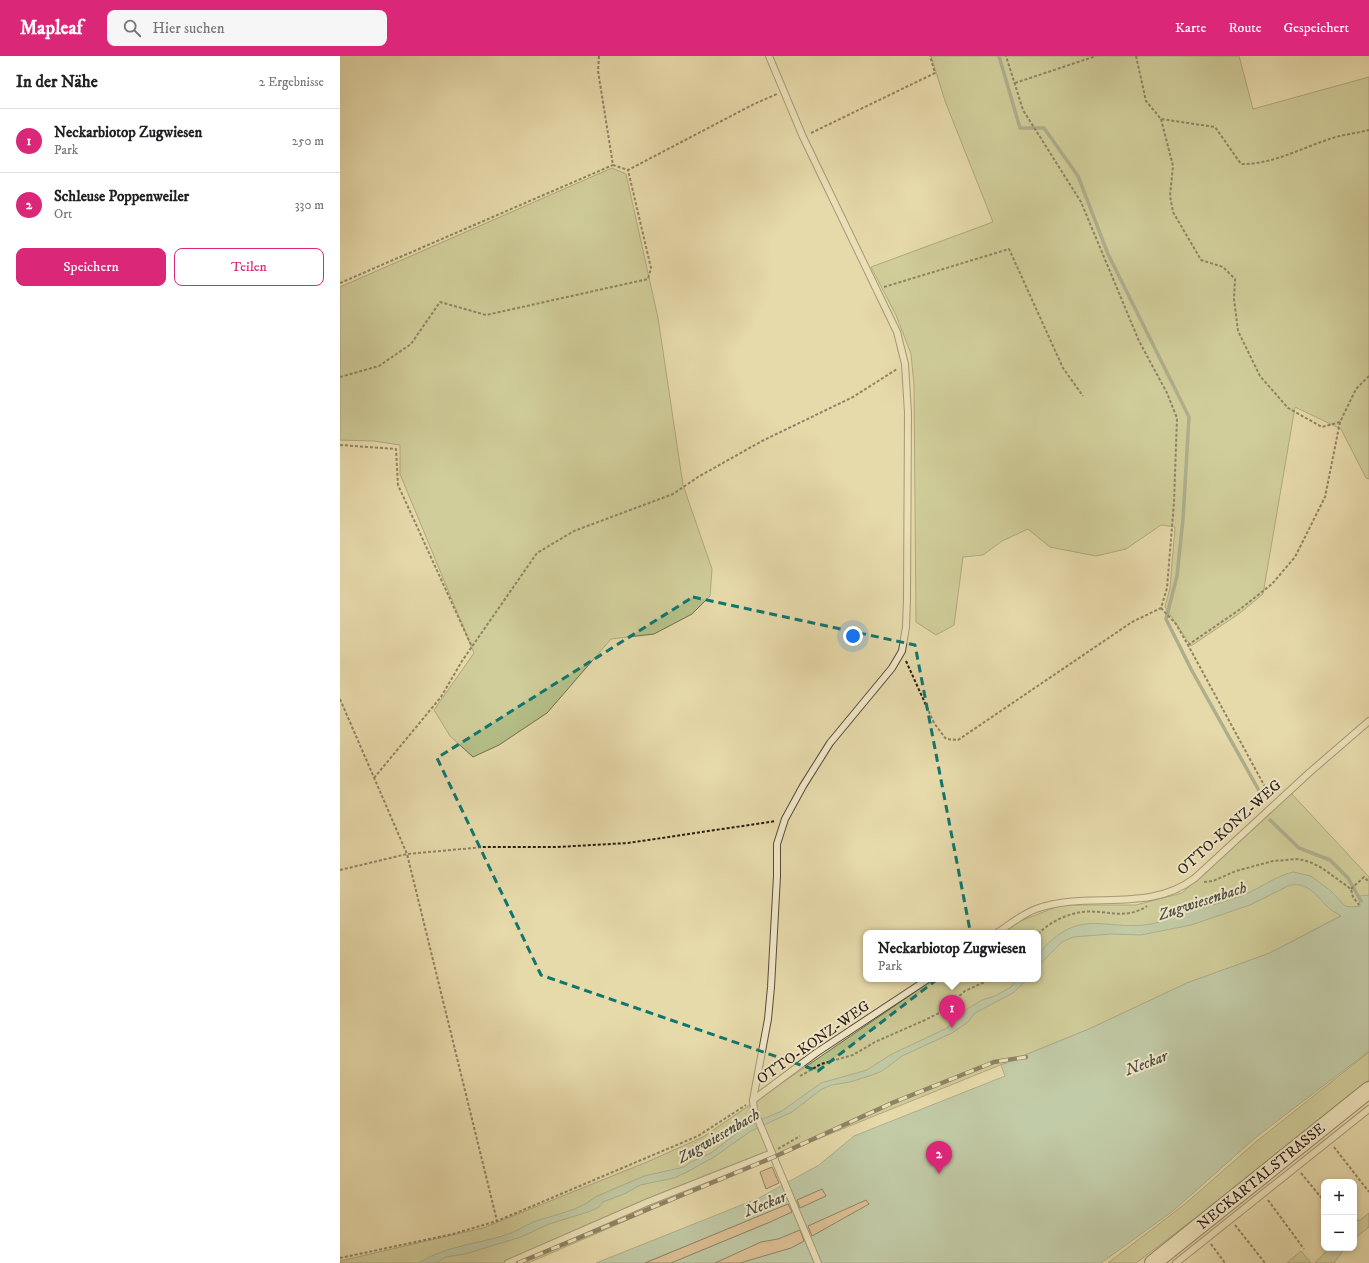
<!DOCTYPE html>
<html lang="de">
<meta charset="utf-8">
<style>
body{margin:0;font-family:"IM FELL DW Pica",serif;background:#f6f6f6;color:#202124}
.controls{position:absolute;right:12px;bottom:12px;display:grid;overflow:hidden;border-radius:8px;box-shadow:0 2px 6px #0003}
.controls button{width:36px;height:36px;display:grid;place-items:center;padding:0;border:0;border-bottom:1px solid #e0e0e0;background:#fff;color:#202124;font:20px sans-serif}
.you{position:absolute;left:513px;top:580px;width:14px;height:14px;margin:-10px;border:3px solid #fff;border-radius:50%;background:#1a73e8;box-shadow:0 0 0 6px #1a73e833}
.badge{display:grid;place-items:center;width:26px;height:26px;border-radius:50%;background:#db2777;color:#fff;font-size:13px;font-weight:700}
.pin{position:absolute;translate:-50% -33px;filter:drop-shadow(0 1px 2px #0008)}
.pin::after{content:'';position:absolute;top:21px;width:14px;height:12px;background:inherit;clip-path:polygon(0 0,100% 0,50% 100%)}
.popup{position:absolute;left:523px;top:874px;width:178px;height:52px;box-sizing:border-box;display:grid;place-content:center;border-radius:8px;background:#fff;filter:drop-shadow(0 1px 3px #0005);font-size:13px;white-space:nowrap;color:#757577}
.popup b{font-size:15px;color:#202124}
.popup::after{content:'';position:absolute;left:50%;top:100%;margin-left:-8px;border:8px solid transparent;border-top-color:#fff}
.list{margin:0;padding:0;list-style:none}
h2{display:flex;justify-content:space-between;align-items:center;height:52px;margin:0;padding:0 16px;font-size:17px}
h2 small{font-size:13px;font-weight:400;color:#757577}
.list li{display:grid;grid-template-columns:26px 1fr auto;gap:12px;align-items:center;box-sizing:border-box;height:64px;padding:0 16px;border-top:1px solid #e0e0e0}
.list b{display:block;font-size:15px;white-space:nowrap}
.list p{margin:0;font-size:13px;white-space:nowrap;color:#757577}
.list em{font-size:13px;font-style:normal;color:#757577}
.actions{display:flex;gap:8px;padding:12px 16px}
.actions a{flex:1;padding:9px 0;border:1px solid #db2777;border-radius:8px;text-align:center;font-size:14px;color:#db2777}
.actions .main{background:#db2777;color:#fff}
.icon{flex:none;width:22px;height:22px;fill:none;stroke:currentColor;stroke-width:2;stroke-linecap:round;stroke-linejoin:round}
.map{position:relative;flex:none;width:1029px;height:1207px;overflow:hidden}
header{display:flex;align-items:center;gap:24px;box-sizing:border-box;height:56px;padding:0 20px;background:#db2777;color:#fff}
header strong{font-size:19px}
nav{display:flex;gap:22px;margin-inline-start:auto;font-size:14px}
.search{width:280px;height:36px;background:#f6f6f6;display:flex;align-items:center;gap:10px;box-sizing:border-box;padding:0 14px;border-radius:8px;color:#757577;font-size:15px}
main{display:flex}
aside{flex:1;background:#fff}
.map>svg:first-child{display:block}
.green{fill:#b5bf88;stroke:#6e6e4e}
.water{fill:#97baa5;stroke:#6b7b6b}
.lines{fill:none;stroke-linecap:round;stroke-linejoin:round}
.stream{stroke:#6b7b6b;stroke-width:3.5}
.building{fill:#d6a57e;stroke:#281c13}
.lane-casing{stroke:#584b39;stroke-width:8}
.secondary-casing{stroke:#281c13;stroke-width:18}
.path{stroke:#281c13;stroke-width:2;stroke-dasharray:3 2;stroke-linecap:butt}
.lane{stroke:#efe6c8;stroke-width:6}
.secondary{stroke:#efe6c8;stroke-width:16}
.rail-casing{stroke:#281c13;stroke-width:4.5}
.rail{stroke:#efe6c8;stroke-width:3;stroke-dasharray:9;stroke-linecap:butt}
.marked{fill:none;stroke:#0f766e;stroke-width:3;stroke-dasharray:8 5;stroke-linejoin:round}
.labels{text-anchor:middle;stroke-width:4;stroke-linejoin:round;paint-order:stroke}
.street-label{font-size:15px;fill:#281c13;stroke:#efe6c8}
.water-label{font-size:16px;font-style:italic;fill:#494b3f;stroke:#efe6c8}
</style>
<header>
<strong>Mapleaf</strong>
<div class="search"><svg class="icon" aria-label="search" viewBox="0 0 24 24"><circle cx="10" cy="10" r="6"/><path d="M15 15l6 6"/></svg>Hier suchen</div>
<nav><a>Karte</a><a>Route</a><a>Gespeichert</a></nav>
</header>
<main>
<aside>
<h2>In der Nähe<small>2 Ergebnisse</small></h2>
<ul class="list">
<li><span class="badge">1</span><div><b>Neckarbiotop Zugwiesen</b><p>Park</p></div><em>250 m</em></li>
<li><span class="badge">2</span><div><b>Schleuse Poppenweiler</b><p>Ort</p></div><em>330 m</em></li>
</ul>
<div class="actions"><a class="main">Speichern</a><a>Teilen</a></div>
</aside>
<div class="map">
<svg width="1029" height="1207" viewBox="0 0 1029 1207">
<rect width="100%" height="100%" fill="#e6d9aa"/>
<filter id="stains"><feTurbulence type="fractalNoise" baseFrequency=".005" numOctaves="4"/><feColorMatrix values="0 0 0 0 .2 0 0 0 0 .09 0 0 0 0 .02 0 0 0 .5 -.17"/></filter>
<radialGradient id="worn" r=".72"><stop offset=".6" stop-color="#630" stop-opacity="0"/><stop offset="1" stop-color="#630" stop-opacity=".3"/></radialGradient>
<g class="green">
<polygon points="591,0 899,0 913,53 1029,21 1029,423 1026,422 1001,373 955,351 923,538 900,557 851,590 825,551 830,532 835,471 821,469 786,493 756,500 710,491 688,473 662,485 643,499 623,501 614,569 596,579 576,566 574,329 571,298 556,259 531,211 653,166 605,45"/>
<polygon points="272,112 286,118 318,262 343,429 372,513 370,540 352,558 314,578 271,583 207,657 159,689 133,701 110,680 94,654 134,597 60,418 60,389 34,385 0,384 0,231"/>
<polygon points="951,737 1029,821 1029,845 930,897 847,927 749,973 443,1097 188,1207 0,1207 0,1205 143,1172 307,1106 363,1081 594,923 698,923 698,877 661,877 678,866 721,849 796,849 842,837"/>
<polygon points="1029,996 1029,1024 866,1154 796,1207 768,1207 845,1148 917,1085"/>
<polygon points="1029,1157 1029,1171 1014,1183 1014,1159 1019,1165"/>
<polygon points="989,1192 1005,1192 994,1207 975,1207"/>
<polygon points="961,1195 971,1207 947,1207"/>
</g>
<g class="water">
<path d="M953 816 971 820 991 835 1005 850 1012 851 1020 850 1019 840 1029 839V995L915 1082 833 1155 761 1207H331L430 1166 426 1158 304 1207H256L419 1142 479 1109 514 1080 665 1020 661 1009 749 973 847 927 930 897 1001 860C997 857 993 856 990 853 977 841 969 826 950 829L910 849 851 869 801 879 771 878 733 881 722 886 698 910V898C742 847 765 878 816 867 823 865 828 860 836 858 859 853 883 847 906 838 922 831 936 820 953 816Z"/>
<path d="M677 923H688L673 937 635 957 628 966 612 977 562 1000 542 1015 532 1019 510 1026 492 1029 482 1033 452 1056 411 1075 374 1101 347 1116 334 1122 300 1129 286 1137 263 1146 259 1151 251 1155 209 1168 181 1181 125 1198 106 1201 96 1207H79C107 1189 141 1188 171 1177 181 1173 189 1167 199 1164 218 1158 240 1154 255 1141L304 1120 344 1111 349 1107 371 1097 408 1069 442 1055 481 1027 527 1014 550 999 607 972 627 953 642 944 655 940 671 931Z"/>
</g>
<g class="lines">
<g class="stream">
<polyline points="659,0 680,72 704,72 738,120 768,198 849,361 843,463 837,520 826,563 851,613 922,740"/>
<polyline points="930,764 959,792 990,804 1008,822 1021,845"/>
</g>
</g>
<g class="building">
<polygon points="432,1111 439,1127 426,1133 420,1116"/>
<polygon points="482,1133 486,1140 460,1152 457,1144"/>
<polygon points="526,1144 529,1148 472,1180 468,1170"/>
<polygon points="448,1148 452,1156 430,1166 331,1207 305,1207"/>
<polygon points="460,1174 464,1185 451,1192 400,1207 375,1207 421,1186 438,1183"/>
</g>
<g class="lines">
<defs>
<g id="lane">
<polyline points="429,0 463,81 557,276 565,308 568,357 567,542 566,571 562,595 552,612 490,687 463,730 445,763 437,788 437,820 431,931 428,963 413,1044 414,1054 478,1207"/>
<path d="M657 877C669 869 682 858 696 853 748 834 808 858 855 822L970 716 1029 665"/>
<polyline points="413,1044 476,997 588,923"/>
<polyline points="168,1207 308,1146 432,1097"/>
<polyline points="836,1207 1029,1053"/>
</g>
<polyline id="secondary" points="813,1207 1029,1034"/>
</defs>
<use href="#lane" class="lane-casing"/>
<use href="#secondary" class="secondary-casing"/>
<g class="path">
<polyline points="259,0 258,15 273,109 288,114 414,48 437,38"/>
<path d="M796 0 806 45 821 63 875 71 901 108C933 109 965 90 996 81 1007 78 1018 77 1029 74"/>
<polyline points="675,27 756,0"/>
<polyline points="821,63 833,110 830,140 833,156 861,204 883,211 895,223 894,243 898,275 920,320 948,352 982,371 1000,366"/>
<polyline points="471,77 595,17 590,0"/>
<polyline points="0,227 273,109"/>
<polyline points="544,231 669,193 723,312 743,340"/>
<polyline points="0,321 39,310 71,288 100,246 146,259 308,223 311,212 288,114"/>
<polyline points="0,389 56,393 58,429 132,591"/>
<polyline points="821,552 836,568 848,589 931,742"/>
<polyline points="848,589 899,554 932,528 955,501 985,441 1000,366 1016,333 1029,320"/>
<polyline points="566,605 594,667 606,683 618,684 792,566 821,552 827,532 834,446 837,362 827,337 799,285 741,146 683,54 666,0"/>
<polyline points="0,643 67,798 157,1165"/>
<polyline points="34,722 101,641 122,605 197,497 234,475 333,438 358,421 422,385 513,341 557,313"/>
<polyline points="0,814 67,798 144,791 217,791 288,787 436,765"/>
<polyline points="864,826 873,825 896,815 933,805 958,803 970,806 982,812 1011,833 1013,841 1019,849"/>
<polyline points="1011,833 1024,821 1029,826"/>
<path d="M698 878C710 866 725 859 741 856 765 853 785 865 807 850"/>
<polyline points="460,1020 481,1008 513,999 535,986 585,964 601,956 625,935 651,923"/>
<polyline points="994,1091 1029,1136"/>
<polyline points="438,1093 460,1080"/>
<polyline points="961,1117 984,1145"/>
<polyline points="928,1144 964,1193"/>
<polyline points="895,1169 925,1207"/>
<polyline points="871,1188 885,1207"/>
<polyline points="0,1202 113,1178 157,1165 358,1080 406,1049"/>
</g>
<use href="#lane" class="lane"/>
<use href="#secondary" class="secondary"/>
<defs>
<polyline id="rail" points="178,1207 434,1101 552,1047 654,1006 686,1001"/>
</defs>
<use href="#rail" class="rail-casing"/>
<use href="#rail" class="rail"/>
</g>
<path d="M0 0H1029V1207H0ZM353 541 575 589 634 895 478 1015 201 919 97 702Z" fill="#e6d9aa" fill-opacity=".55" fill-rule="evenodd"/>
<path class="marked" d="M353 541 575 589 634 895 478 1015 201 919 97 702Z"/>
<g class="labels">
<g class="street-label">
<text transform="translate(889 771) rotate(-42)" y="5">OTTO-KONZ-WEG</text>
<text transform="translate(473 986) rotate(-35)" y="5">OTTO-KONZ-WEG</text>
<text transform="translate(921 1120) rotate(-39)" y="5">NECKARTALSTRASSE</text>
</g>
<g class="water-label">
<text transform="translate(862 844) rotate(-18)" y="6">Zugwiesenbach</text>
<text transform="translate(806 1006) rotate(-21)" y="6">Neckar</text>
<text transform="translate(378 1079) rotate(-30)" y="6">Zugwiesenbach</text>
<text transform="translate(425 1147) rotate(-22)" y="6">Neckar</text>
</g>
</g>
<rect width="100%" height="100%" filter="url(#stains)"/>
<rect width="100%" height="100%" fill="url(#worn)"/>
</svg>
<div class="controls">
<button>+</button>
<button>−</button>
</div>
<div class="you"></div>
<div class="pin badge" style="left:612px;top:972px">1</div>
<div class="popup"><b>Neckarbiotop Zugwiesen</b>Park</div>
<div class="pin badge" style="left:599px;top:1118px">2</div>
</div>
</main>
